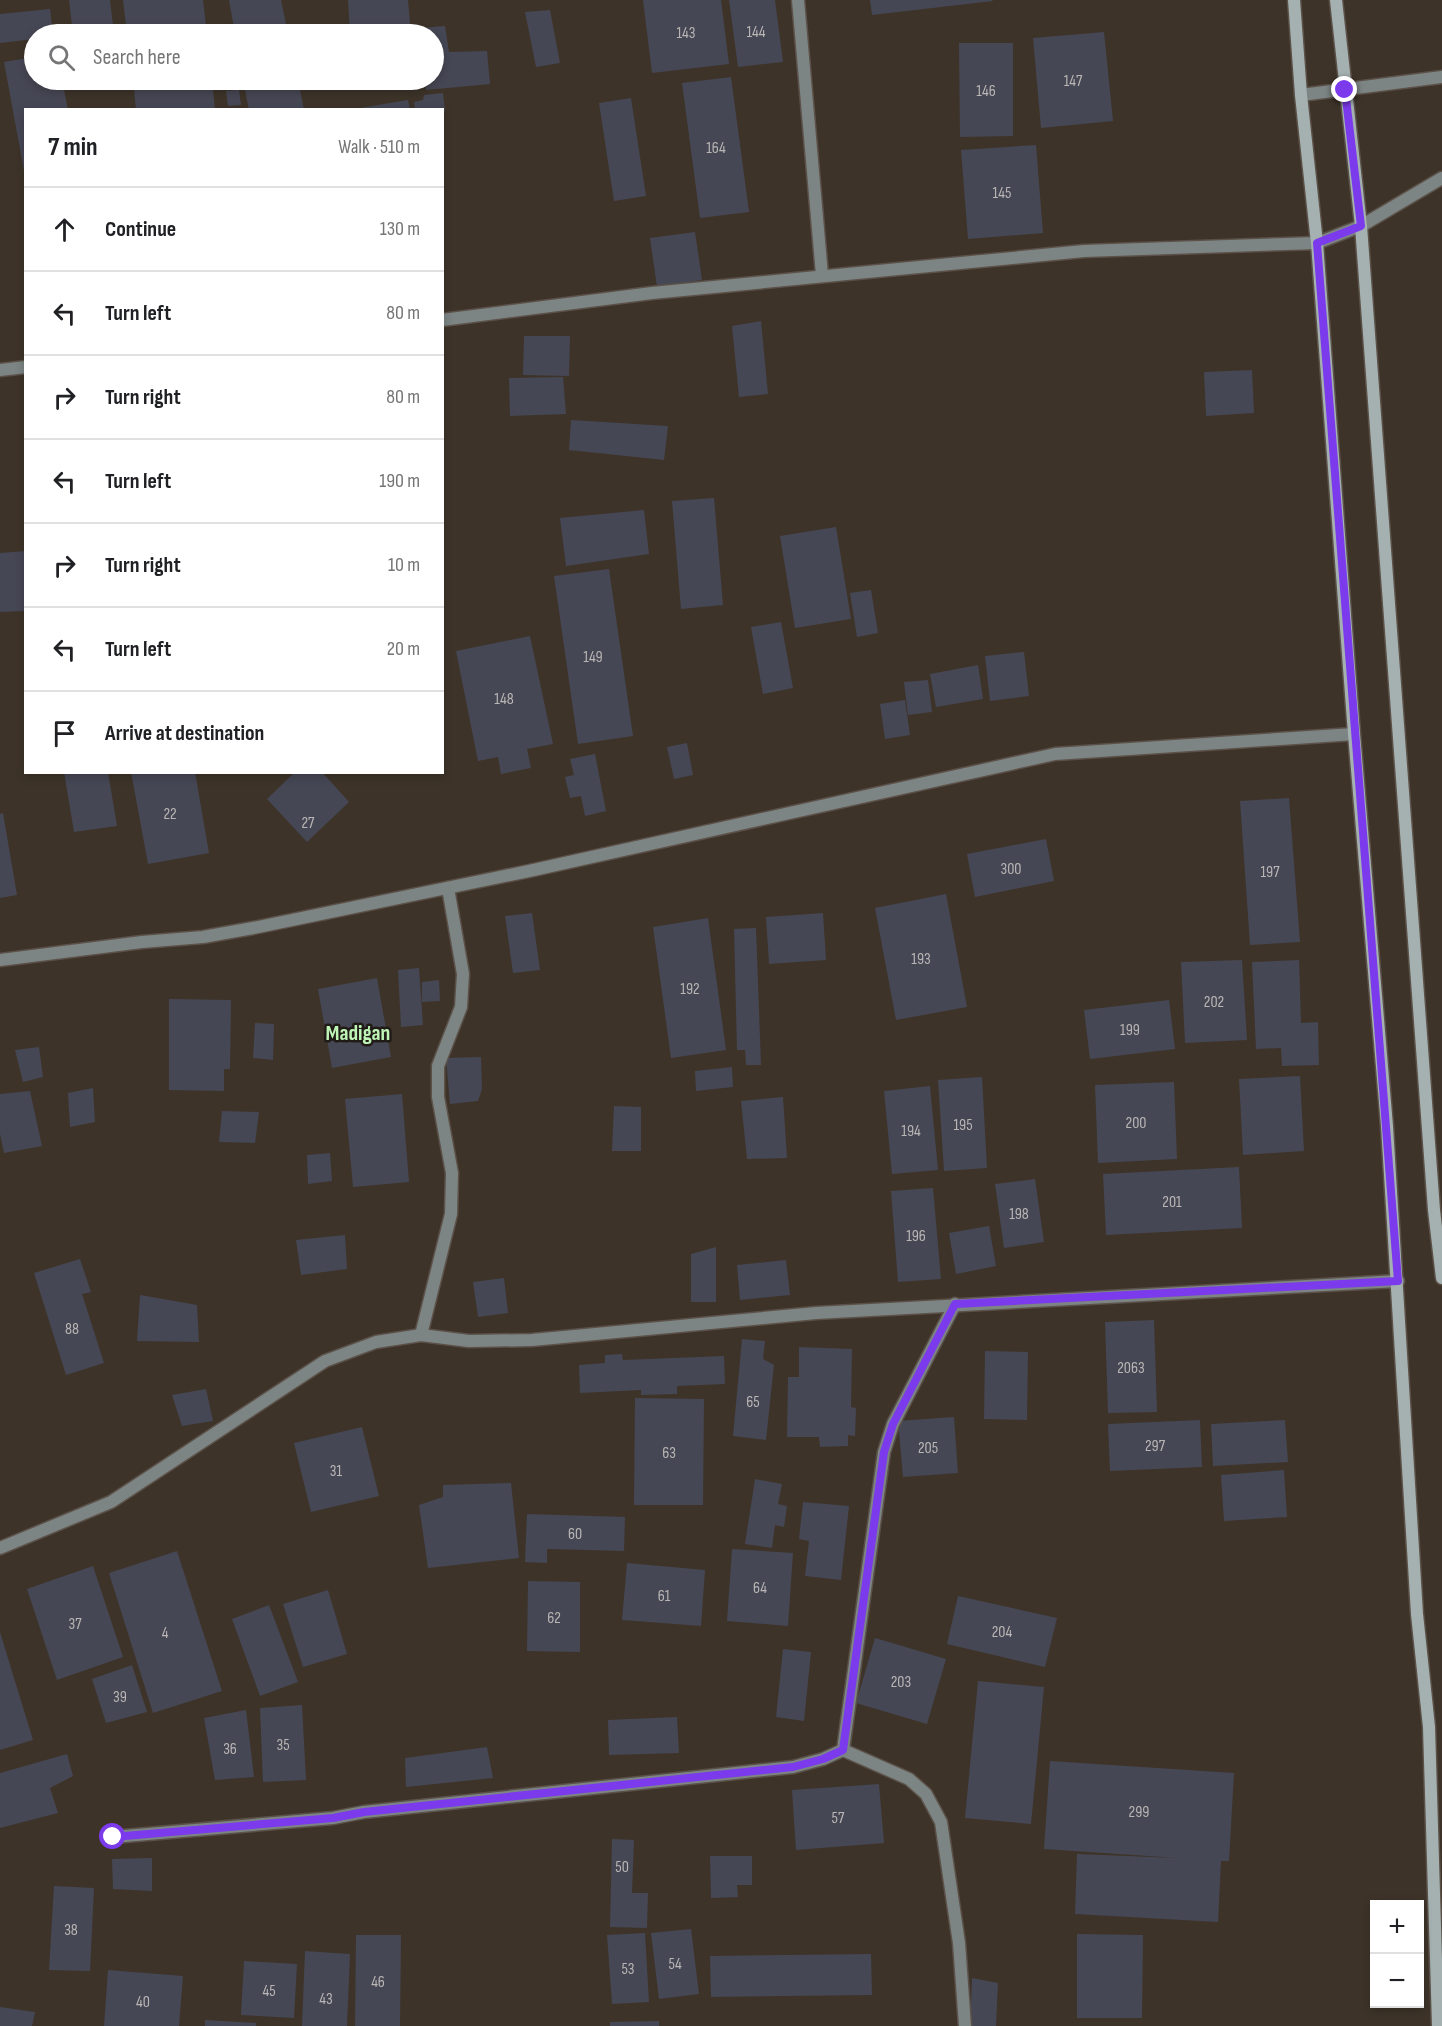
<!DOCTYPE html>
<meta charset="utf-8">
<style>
body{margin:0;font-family:"Sofia Sans Condensed",sans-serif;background:#f2f2f2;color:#202124}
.controls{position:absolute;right:18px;bottom:18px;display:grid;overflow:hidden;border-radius:0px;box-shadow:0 3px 9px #0003}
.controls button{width:54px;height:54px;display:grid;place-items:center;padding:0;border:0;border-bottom:2px solid #e0e0e0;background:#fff;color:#202124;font:30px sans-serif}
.stop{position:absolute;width:18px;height:18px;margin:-14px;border:4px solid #7c3aed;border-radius:50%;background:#fff}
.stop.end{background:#7c3aed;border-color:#fff;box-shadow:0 2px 6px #0008}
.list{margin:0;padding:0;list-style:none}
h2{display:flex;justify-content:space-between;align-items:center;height:78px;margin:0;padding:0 24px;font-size:26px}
h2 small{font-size:20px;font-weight:400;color:#757577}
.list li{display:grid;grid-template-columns:39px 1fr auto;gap:18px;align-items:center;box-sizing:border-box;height:84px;padding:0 24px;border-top:2px solid #e0e0e0}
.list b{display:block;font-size:22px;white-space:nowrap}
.list em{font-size:20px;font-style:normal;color:#757577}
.icon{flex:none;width:33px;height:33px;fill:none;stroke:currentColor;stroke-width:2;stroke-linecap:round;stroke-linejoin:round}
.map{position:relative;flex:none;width:1442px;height:2026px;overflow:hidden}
.search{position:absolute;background:#fff;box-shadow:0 3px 9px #0003;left:24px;top:24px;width:420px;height:66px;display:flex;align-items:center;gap:15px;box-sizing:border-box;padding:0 21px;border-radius:33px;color:#757577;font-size:22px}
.panel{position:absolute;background:#fff;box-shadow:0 3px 9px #0003;left:24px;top:108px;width:420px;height:666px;border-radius:0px}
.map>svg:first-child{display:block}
.building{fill:#464754}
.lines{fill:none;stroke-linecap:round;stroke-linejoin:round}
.minor-casing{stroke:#5b5148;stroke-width:15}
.tertiary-casing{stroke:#5b5148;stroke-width:15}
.secondary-casing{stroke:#5b5148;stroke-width:15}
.minor{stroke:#7c8484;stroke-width:12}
.tertiary{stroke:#7c8484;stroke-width:12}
.secondary{stroke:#a4b1b0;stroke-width:12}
.route{stroke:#7c3aed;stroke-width:8}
.labels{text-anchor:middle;stroke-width:5;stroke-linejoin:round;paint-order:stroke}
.number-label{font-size:16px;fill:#bab6b5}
.quarter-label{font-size:22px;font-weight:bold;fill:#bef5b7;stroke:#201b17}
</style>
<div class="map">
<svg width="1442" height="2026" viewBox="0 0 1442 2026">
<rect width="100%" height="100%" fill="#3d3329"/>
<g class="building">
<polygon points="69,0 110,0 114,34 73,34"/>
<polygon points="123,0 203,0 207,34 127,34"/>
<polygon points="229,0 281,0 288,34 235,34"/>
<polygon points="348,0 408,0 411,34 350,34"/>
<polygon points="643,0 721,0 729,64 652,73"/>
<polygon points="729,0 775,0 783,62 738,67"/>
<polygon points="870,0 992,0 993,1 872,15"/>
<polygon points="50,9 53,34 34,34 34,39 0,43 0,14"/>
<polygon points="550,10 560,63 536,67 525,12"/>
<polygon points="445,26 449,52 487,51 490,84 426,90 425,80 434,80 434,34 421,34 420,28"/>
<polygon points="1104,32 1113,121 1041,128 1033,38"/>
<polygon points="959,43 1013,43 1013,136 960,137"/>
<polygon points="34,57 34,80 62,80 68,110 26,110 24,171 4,62"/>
<polygon points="731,77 749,212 700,218 682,83"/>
<polygon points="133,80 212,80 215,110 136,110"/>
<polygon points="243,80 298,80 304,110 249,110"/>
<polygon points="239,90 241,105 228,106 226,91"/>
<polygon points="443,93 445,111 424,110 424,108 415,109 414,102 423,100 424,95"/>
<polygon points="631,98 646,196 614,201 599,103"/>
<polygon points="408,100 410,110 360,110 360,108"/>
<polygon points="1036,145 1043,233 968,239 961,150"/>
<polygon points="695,232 702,280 657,287 650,238"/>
<polygon points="761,321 768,394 739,397 732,326"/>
<polygon points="524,336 570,336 569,376 523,375"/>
<polygon points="1252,370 1254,413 1206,416 1204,372"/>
<polygon points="563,377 566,414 510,416 509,378"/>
<polygon points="571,420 668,426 664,460 569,450"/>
<polygon points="714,498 723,605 681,609 672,501"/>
<polygon points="644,510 649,554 566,566 560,518"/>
<polygon points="836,527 851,619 795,628 780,536"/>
<polygon points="26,551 26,611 0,612 0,553"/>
<polygon points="609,569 633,736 578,744 554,576"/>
<polygon points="871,590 878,633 857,637 850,593"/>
<polygon points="781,622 793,688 763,694 751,627"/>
<polygon points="530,636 553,744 527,749 531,768 501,774 498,757 478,761 456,651"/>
<polygon points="1024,652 1029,696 990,701 985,656"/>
<polygon points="978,665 983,699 936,707 930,674"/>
<polygon points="928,680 932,712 908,715 904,682"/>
<polygon points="905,700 910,735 885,739 880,704"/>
<polygon points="687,743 693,775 674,779 667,747"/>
<polygon points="595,754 606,811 585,816 581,796 570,798 565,777 574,775 570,759"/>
<polygon points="64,772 108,772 117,826 74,832"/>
<polygon points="131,772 195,772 209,853 148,864"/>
<polygon points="295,772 322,772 349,802 307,842 267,799"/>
<polygon points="1289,798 1300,942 1250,945 1240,801"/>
<polygon points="3,813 17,895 0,898 0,814"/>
<polygon points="1046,839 1054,881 975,897 967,854"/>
<polygon points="946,894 967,1007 896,1020 875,908"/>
<polygon points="532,913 540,970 513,973 505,916"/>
<polygon points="823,913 826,960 769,964 766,917"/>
<polygon points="708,918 726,1050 671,1058 653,927"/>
<polygon points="756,928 761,1065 746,1065 745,1050 737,1050 734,929"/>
<polygon points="1242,960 1247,1040 1185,1043 1181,962"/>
<polygon points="1299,960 1301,1023 1318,1022 1319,1065 1282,1066 1281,1048 1256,1049 1252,962"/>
<polygon points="419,968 423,1025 401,1027 398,970"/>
<polygon points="377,978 391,1057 332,1068 318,989"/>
<polygon points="439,980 440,1001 422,1002 422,982"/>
<polygon points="169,999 231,1000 230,1069 224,1069 224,1091 169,1090"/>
<polygon points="1169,1000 1175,1049 1090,1059 1084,1010"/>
<polygon points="255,1023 274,1024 273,1060 253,1058"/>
<polygon points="39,1047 43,1077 23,1082 15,1050"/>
<polygon points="481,1057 482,1089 478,1101 450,1104 446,1058"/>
<polygon points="732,1067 733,1087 696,1091 695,1071"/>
<polygon points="1300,1076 1304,1151 1243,1155 1239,1079"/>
<polygon points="982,1077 987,1168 944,1171 938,1080"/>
<polygon points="1174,1082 1177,1159 1098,1163 1095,1085"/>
<polygon points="930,1086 938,1170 892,1174 884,1091"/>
<polygon points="93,1088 95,1122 70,1127 68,1093"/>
<polygon points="30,1091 42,1146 4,1153 0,1134 0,1094"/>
<polygon points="402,1094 409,1182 353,1187 345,1099"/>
<polygon points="783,1097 787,1158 747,1159 741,1101"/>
<polygon points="614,1106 641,1107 641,1151 612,1151"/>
<polygon points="222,1111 259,1112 255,1143 219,1142"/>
<polygon points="330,1153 332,1181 308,1184 307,1155"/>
<polygon points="1239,1167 1242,1228 1106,1235 1103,1174"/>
<polygon points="1035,1179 1044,1242 1004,1248 995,1184"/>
<polygon points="933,1188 941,1279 898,1282 891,1191"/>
<polygon points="989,1226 996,1266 956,1274 949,1233"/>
<polygon points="345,1235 347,1269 301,1275 296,1240"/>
<polygon points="716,1247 716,1302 691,1302 691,1254"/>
<polygon points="80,1259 91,1292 82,1294 104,1363 66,1375 34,1273"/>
<polygon points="786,1260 790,1295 740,1300 737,1265"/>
<polygon points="504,1278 508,1313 478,1317 473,1282"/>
<polygon points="140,1295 197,1305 199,1342 137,1341"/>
<polygon points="1154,1320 1157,1412 1108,1413 1105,1322"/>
<polygon points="742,1339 765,1341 763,1359 774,1365 766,1440 733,1436"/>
<polygon points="799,1347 852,1349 851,1407 856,1408 855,1436 848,1435 848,1446 820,1447 819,1437 787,1437 788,1377 799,1377"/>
<polygon points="985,1351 1028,1352 1027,1420 984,1419"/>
<polygon points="622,1354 623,1360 724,1356 725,1384 677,1386 677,1394 641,1395 641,1390 580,1393 579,1365 605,1363 605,1355"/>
<polygon points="206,1389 213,1421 182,1426 172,1395"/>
<polygon points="635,1398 704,1399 703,1505 634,1505"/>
<polygon points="954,1417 958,1473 903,1477 898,1421"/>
<polygon points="1200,1420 1202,1467 1110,1471 1108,1424"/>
<polygon points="1285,1420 1288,1462 1213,1466 1211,1424"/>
<polygon points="362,1427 379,1496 311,1512 294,1443"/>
<polygon points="1284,1470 1287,1517 1224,1521 1221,1475"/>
<polygon points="755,1479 782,1484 778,1504 787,1506 784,1527 775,1525 772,1548 745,1544"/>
<polygon points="511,1483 519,1558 428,1568 419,1505 443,1497 443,1485"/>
<polygon points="803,1502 849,1506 841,1580 805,1576 809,1541 799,1539"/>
<polygon points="527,1514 625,1517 624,1551 547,1549 547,1563 525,1562"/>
<polygon points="732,1549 793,1553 788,1626 727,1621"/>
<polygon points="177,1551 222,1691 153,1713 109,1573"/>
<polygon points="627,1563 705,1570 701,1626 622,1620"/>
<polygon points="93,1566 123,1657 57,1680 27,1589"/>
<polygon points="528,1581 580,1582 580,1652 527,1651"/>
<polygon points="328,1590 347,1654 303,1667 283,1604"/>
<polygon points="958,1596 1057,1618 1045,1667 947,1644"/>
<polygon points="269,1605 298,1682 260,1696 232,1619"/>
<polygon points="0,1632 33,1740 0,1750"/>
<polygon points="875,1638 946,1659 927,1724 856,1703"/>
<polygon points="783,1649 811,1652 804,1721 776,1717"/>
<polygon points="132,1665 147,1712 106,1723 92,1679"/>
<polygon points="978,1681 1044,1687 1031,1824 965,1818"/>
<polygon points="302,1705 306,1780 263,1782 260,1708"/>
<polygon points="246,1710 254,1777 215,1780 204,1718"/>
<polygon points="677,1717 679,1753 609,1755 608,1720"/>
<polygon points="487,1747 493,1778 406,1787 405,1758"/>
<polygon points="67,1754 73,1776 50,1788 58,1813 0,1828 0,1773"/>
<polygon points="1050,1761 1234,1773 1229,1861 1221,1861 1218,1922 1075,1914 1077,1854 1178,1858 1044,1849"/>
<polygon points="879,1784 884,1843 796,1850 792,1790"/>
<polygon points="612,1839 634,1840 632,1893 648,1893 647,1928 610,1927"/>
<polygon points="710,1856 752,1856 752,1885 737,1885 738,1897 711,1898"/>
<polygon points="152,1858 152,1891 113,1889 112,1859"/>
<polygon points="54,1886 94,1888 90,1971 49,1970"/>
<polygon points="691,1929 699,1994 659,1999 651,1933"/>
<polygon points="645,1933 649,2002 612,2004 607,1935"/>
<polygon points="1077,1934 1143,1935 1142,2018 1077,2018"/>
<polygon points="356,1935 401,1935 400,2026 355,2026"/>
<polygon points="305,1951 350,1954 347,2026 302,2026"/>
<polygon points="871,1954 872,1995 711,1997 710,1956"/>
<polygon points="244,1961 297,1964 294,2018 241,2015"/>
<polygon points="108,1970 183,1976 179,2026 104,2026"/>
<polygon points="972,1978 998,1983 996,2026 970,2026"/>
<polygon points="0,2007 35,2012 32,2026 0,2026"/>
<polygon points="205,2020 256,2023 256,2026 205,2026"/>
<polygon points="659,2021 659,2026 610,2026 610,2022"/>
</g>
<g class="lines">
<defs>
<g id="minor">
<polyline points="798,0 822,275"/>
<polyline points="442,320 652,293 1084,251 1317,243"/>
<polyline points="0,370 26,367"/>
<polyline points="421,1335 451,1214 452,1173 438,1097 438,1066 461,1007 463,974 448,888"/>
<polyline points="0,1548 111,1502 325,1361 376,1342 421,1335 469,1341 532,1340 816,1313 1398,1281"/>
<polyline points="843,1750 909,1779 926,1794 941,1822 959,1943 965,2026"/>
<polyline points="113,1837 333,1818 364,1812 793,1767 823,1759 843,1750 884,1452 893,1424 955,1304"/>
</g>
<g id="tertiary">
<polyline points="1301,95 1442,77"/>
<polyline points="1317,243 1361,226 1442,178"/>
<polyline points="0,960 142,942 203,937 253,928 529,871 1055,754 1354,734"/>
</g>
<g id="secondary">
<polyline points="1294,0 1301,95 1317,243 1354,734 1387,1126 1417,1614 1429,1727 1438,2026"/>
<polyline points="1336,0 1361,226 1434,1210 1442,1278"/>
</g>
</defs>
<use href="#minor" class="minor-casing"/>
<use href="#tertiary" class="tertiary-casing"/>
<use href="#secondary" class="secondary-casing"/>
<use href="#minor" class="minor"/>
<use href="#tertiary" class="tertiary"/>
<use href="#secondary" class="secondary"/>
</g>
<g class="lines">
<polyline class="route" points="113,1837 333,1818 364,1812 793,1767 823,1759 843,1750 884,1452 893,1424 955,1304 1398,1281 1317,243 1361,226 1345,90"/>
</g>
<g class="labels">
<g class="number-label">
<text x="756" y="37">144</text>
<text x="686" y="38">143</text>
<text x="1073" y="86">147</text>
<text x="986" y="96">146</text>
<text x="716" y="153">164</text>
<text x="1002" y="198">145</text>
<text x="593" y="662">149</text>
<text x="504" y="704">148</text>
<text x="170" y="819">22</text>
<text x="308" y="828">27</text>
<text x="1011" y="874">300</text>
<text x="1270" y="877">197</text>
<text x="921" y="964">193</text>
<text x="690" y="994">192</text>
<text x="1214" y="1007">202</text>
<text x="1130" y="1035">199</text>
<text x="1136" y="1128">200</text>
<text x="963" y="1130">195</text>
<text x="911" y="1136">194</text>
<text x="1172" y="1207">201</text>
<text x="1019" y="1219">198</text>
<text x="916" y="1241">196</text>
<text x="72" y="1334">88</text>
<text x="1131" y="1373">2063</text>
<text x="753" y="1407">65</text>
<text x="1155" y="1451">297</text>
<text x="928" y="1453">205</text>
<text x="669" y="1458">63</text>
<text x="336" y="1476">31</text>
<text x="575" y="1539">60</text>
<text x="760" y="1593">64</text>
<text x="664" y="1601">61</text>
<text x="554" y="1623">62</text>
<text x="75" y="1629">37</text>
<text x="1002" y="1637">204</text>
<text x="165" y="1638">4</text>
<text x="901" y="1687">203</text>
<text x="120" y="1702">39</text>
<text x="283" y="1750">35</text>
<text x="230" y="1754">36</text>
<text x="1139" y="1817">299</text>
<text x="838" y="1823">57</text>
<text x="622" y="1872">50</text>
<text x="71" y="1935">38</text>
<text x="675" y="1969">54</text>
<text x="628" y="1974">53</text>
<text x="378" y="1987">46</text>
<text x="269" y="1996">45</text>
<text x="326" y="2004">43</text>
<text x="143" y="2007">40</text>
</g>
<g class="quarter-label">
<text x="358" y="1040">Madigan</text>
</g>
</g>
</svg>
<div class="controls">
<button>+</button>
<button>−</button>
</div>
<div class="stop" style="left:113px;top:1837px"></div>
<div class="stop end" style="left:1345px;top:90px"></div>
<div class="search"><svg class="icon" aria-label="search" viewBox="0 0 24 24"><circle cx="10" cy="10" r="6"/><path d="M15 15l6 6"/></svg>Search here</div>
<section class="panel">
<h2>7 min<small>Walk · 510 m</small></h2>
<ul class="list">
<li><svg class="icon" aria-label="ahead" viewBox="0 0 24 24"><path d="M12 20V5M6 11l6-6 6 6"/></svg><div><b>Continue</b></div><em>130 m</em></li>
<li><svg class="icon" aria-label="left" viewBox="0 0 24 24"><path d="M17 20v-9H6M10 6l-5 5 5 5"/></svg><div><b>Turn left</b></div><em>80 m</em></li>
<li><svg class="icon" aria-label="right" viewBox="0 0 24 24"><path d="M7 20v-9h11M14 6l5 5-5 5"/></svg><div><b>Turn right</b></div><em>80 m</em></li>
<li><svg class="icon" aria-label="left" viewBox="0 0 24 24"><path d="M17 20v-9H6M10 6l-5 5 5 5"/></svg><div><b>Turn left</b></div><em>190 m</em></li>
<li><svg class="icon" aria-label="right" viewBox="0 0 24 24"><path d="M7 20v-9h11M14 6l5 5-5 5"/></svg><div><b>Turn right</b></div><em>10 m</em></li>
<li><svg class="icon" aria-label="left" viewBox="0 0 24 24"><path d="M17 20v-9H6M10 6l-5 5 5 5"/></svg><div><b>Turn left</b></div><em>20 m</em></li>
<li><svg class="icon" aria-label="arrive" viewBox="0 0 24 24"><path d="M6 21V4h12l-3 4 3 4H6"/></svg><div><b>Arrive at destination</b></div></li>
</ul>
</section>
</div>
